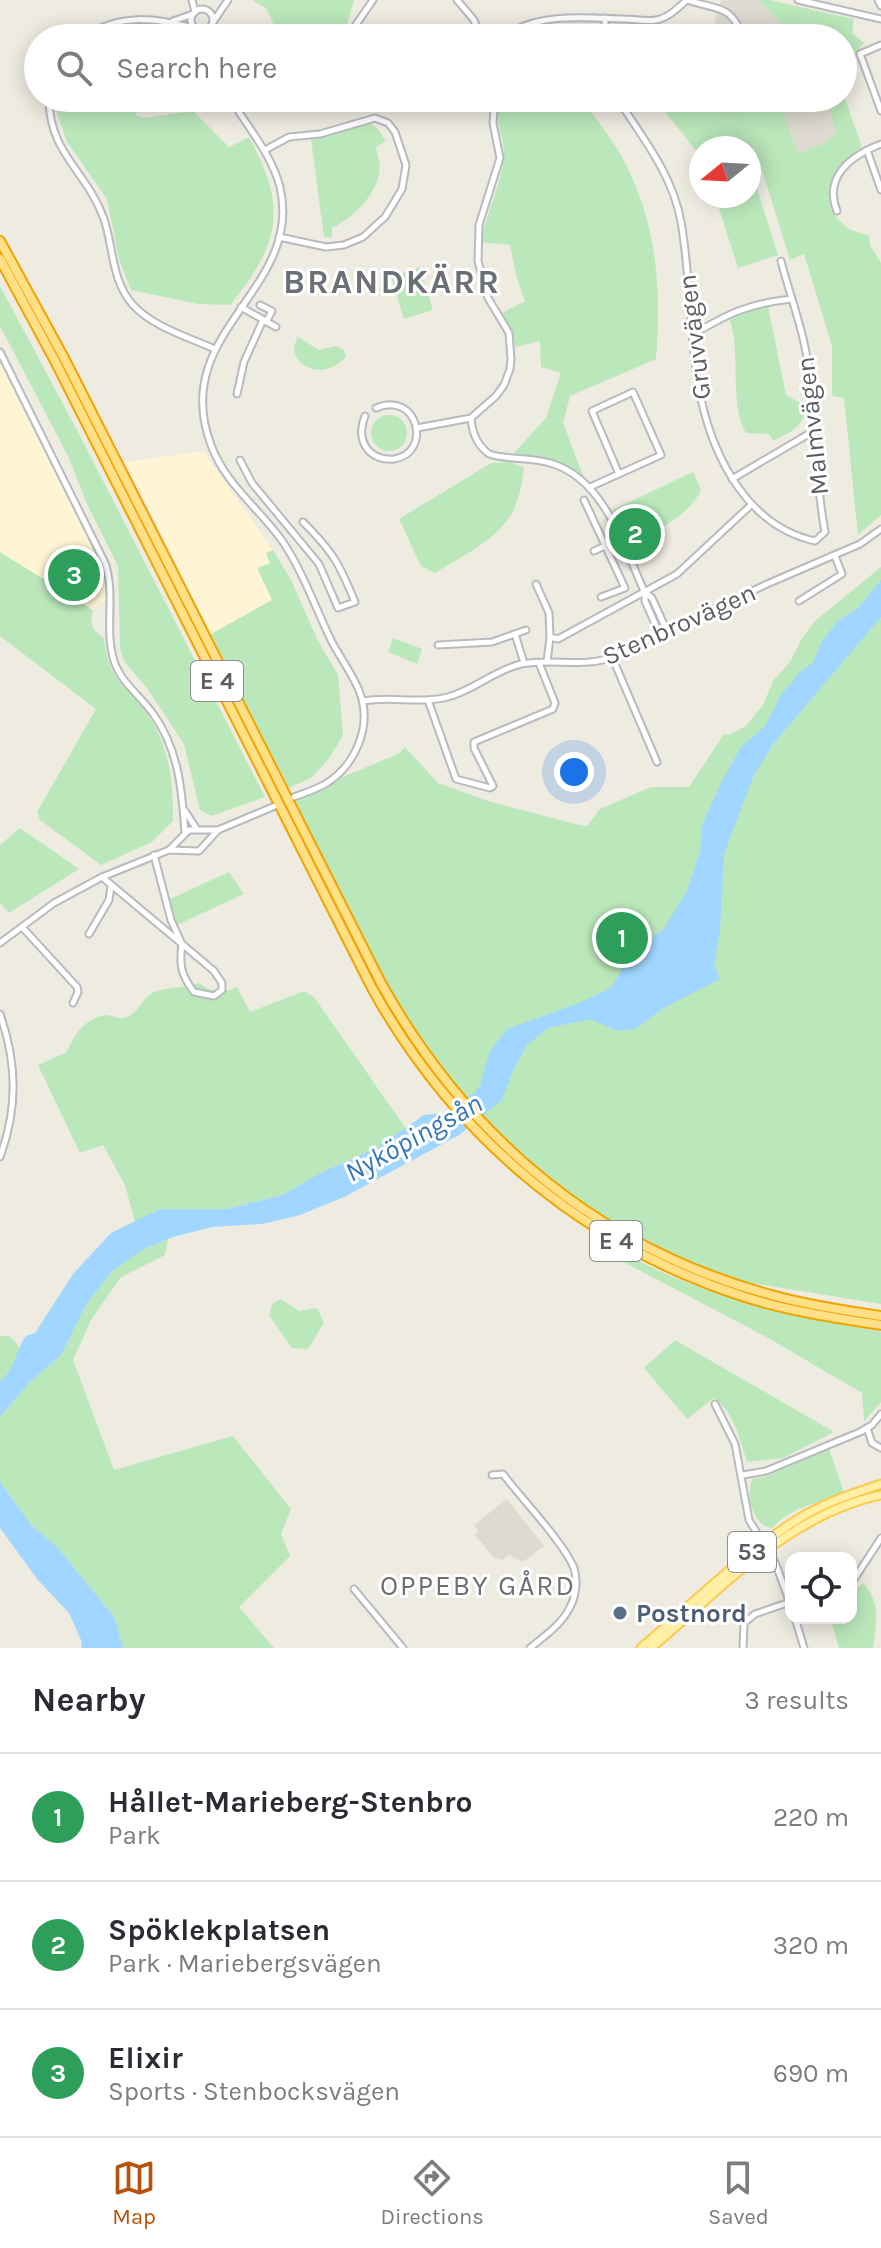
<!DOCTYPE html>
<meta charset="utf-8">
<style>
body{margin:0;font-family:Karla,sans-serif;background:#f2f2f3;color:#2b2b33}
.controls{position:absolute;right:24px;bottom:24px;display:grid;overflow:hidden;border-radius:16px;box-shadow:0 4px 20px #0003}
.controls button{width:72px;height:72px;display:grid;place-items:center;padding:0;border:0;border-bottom:2px solid #e1e1e2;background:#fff;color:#2b2b33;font:40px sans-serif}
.compass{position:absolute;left:689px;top:136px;width:72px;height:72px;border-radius:50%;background:#fff;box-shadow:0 4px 20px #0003;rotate:252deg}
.you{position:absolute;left:574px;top:772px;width:28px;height:28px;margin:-20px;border:6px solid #fff;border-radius:50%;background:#1a73e8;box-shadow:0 0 0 12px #1a73e833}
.badge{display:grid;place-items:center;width:52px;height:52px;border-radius:50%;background:#b45309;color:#fff;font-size:26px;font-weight:700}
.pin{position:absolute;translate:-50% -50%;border:4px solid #fff;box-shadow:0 2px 8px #0006}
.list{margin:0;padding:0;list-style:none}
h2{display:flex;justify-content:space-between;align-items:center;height:104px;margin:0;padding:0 32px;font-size:34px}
h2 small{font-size:26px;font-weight:400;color:#7c7c81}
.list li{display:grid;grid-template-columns:52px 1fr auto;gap:24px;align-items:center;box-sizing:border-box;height:128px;padding:0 32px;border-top:2px solid #e1e1e2}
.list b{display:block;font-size:30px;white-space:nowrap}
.list p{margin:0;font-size:26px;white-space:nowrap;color:#7c7c81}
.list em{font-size:26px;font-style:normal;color:#7c7c81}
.icon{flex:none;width:44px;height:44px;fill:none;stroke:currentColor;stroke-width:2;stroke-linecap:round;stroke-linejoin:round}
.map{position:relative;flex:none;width:881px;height:1648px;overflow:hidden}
.search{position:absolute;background:#fff;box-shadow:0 4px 20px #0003;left:24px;right:24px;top:24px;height:88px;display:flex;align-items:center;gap:20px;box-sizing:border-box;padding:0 28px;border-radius:44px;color:#7c7c81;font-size:30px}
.sheet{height:488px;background:#fff}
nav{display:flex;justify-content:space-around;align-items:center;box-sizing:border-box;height:112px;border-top:2px solid #e1e1e2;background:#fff;font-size:22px;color:#7c7c81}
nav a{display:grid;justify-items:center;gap:4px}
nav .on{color:#b45309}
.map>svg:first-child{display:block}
.commercial{fill:#fff5d5}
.industrial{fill:#deddd6}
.education{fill:#dedad0}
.green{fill:#bbe8bb}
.water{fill:#a0d6ff}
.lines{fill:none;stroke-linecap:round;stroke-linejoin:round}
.minor-casing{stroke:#b7babf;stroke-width:9}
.major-casing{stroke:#fcca4c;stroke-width:11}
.highway-casing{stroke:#efa400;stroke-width:12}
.minor{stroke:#fff;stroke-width:5}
.major{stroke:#fff0a5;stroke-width:7}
.highway{stroke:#ffe087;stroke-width:8}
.service-dot{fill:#5c6f8a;stroke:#fff;stroke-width:3}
.labels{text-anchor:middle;stroke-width:6;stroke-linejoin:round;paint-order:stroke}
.shield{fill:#fff;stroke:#8c8e92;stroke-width:2}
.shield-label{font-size:24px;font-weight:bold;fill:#5a5e63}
.street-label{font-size:26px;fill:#5a5e63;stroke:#fff}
.service-label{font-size:26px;font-weight:bold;fill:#4e5e75;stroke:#fff;text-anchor:start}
.water-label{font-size:28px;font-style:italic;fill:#3676b9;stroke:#fff}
.neighbourhood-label{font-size:28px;letter-spacing:2px;fill:#6b7076;stroke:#fff}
.district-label{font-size:34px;font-weight:bold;letter-spacing:2px;fill:#6b7076;stroke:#fff}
</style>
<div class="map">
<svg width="881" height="1648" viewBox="0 0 881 1648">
<rect width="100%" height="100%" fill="#eeebe1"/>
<g class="commercial">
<polygon points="0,359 100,557 104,569 107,599 93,610 0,552"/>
<polygon points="203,451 273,550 266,554 270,563 272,600 211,634 126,462"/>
</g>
<polygon class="industrial" points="136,98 179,98 180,103 139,112"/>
<g class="education">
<polygon points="721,0 758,0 782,24 800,31 806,38 726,38 725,29 714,22"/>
<polygon points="733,98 826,98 836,133 824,143 797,154"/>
<polygon points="507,1499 544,1546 523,1562 509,1555 502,1560 493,1557 475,1535 479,1531 474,1525"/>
</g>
<g class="green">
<polygon points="252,0 354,0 347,25 332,32 327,38 280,38 266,8"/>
<polygon points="758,0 769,0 854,19 852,33 864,43 857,51 857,57 843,65 843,38 806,38 800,31 782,24"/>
<polygon points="566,24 568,38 515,38 517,34 526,30"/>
<path d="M843 93 862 147C835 166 812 198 845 226 850 231 862 233 869 236L870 245 881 263V515L858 535 844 398 832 396V346L804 254 790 260 760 163 748 145 743 148H701V157L654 98H733L736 102 780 103 798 154 824 143 836 133 826 98H843Z"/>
<path d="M58 98H132L136 115 143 118 193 111 229 147 249 137C288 208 280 244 230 305L198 304 131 290 119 259 107 199 67 142 56 110Z"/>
<path d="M497 98H581C597 121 618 145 629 171 658 232 661 293 656 359L570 396 563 423 584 478 553 460 514 453 546 418 561 373 541 367 540 341 516 347 502 313 525 301 517 279 510 245 482 242C485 213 502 185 504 155 504 136 494 118 497 98Z"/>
<path d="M370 123 378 129 386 141 376 147C378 156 381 165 379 174 375 196 352 219 332 228V237H324L311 139Z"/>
<polygon points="753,176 778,255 738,268 715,196 749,196 749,178"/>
<polygon points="420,267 433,310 404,319 391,277"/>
<polygon points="0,286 78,432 265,797 211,816 200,810 184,744 147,688 124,661 120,648 118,566 87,504 68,456 0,326"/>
<path d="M768 306 786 395 804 405 806 412C801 428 788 434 773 441L769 434 746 433C729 405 741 353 730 320L751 309Z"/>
<path d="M298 337 319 350 336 346 343 349 346 356C323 385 282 363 298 337Z"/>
<circle cx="389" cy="433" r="18"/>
<path d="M511 462 524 468C522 482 520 497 513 511 499 539 461 557 435 573L421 566 399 519 491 463Z"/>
<path d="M693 472 701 490C684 524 651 525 634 554L612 510Z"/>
<polygon points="273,550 291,580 318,641 338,675 343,736 327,761 311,778 289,788 211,634 272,600 257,568 270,563 266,553"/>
<path d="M0 552 93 610C90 625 91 630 104 638 108 686 132 687 153 723 171 755 173 786 173 821L152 842 101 865 40 820 37 812 96 709 0 636Z"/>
<polygon points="881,567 881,1304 739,1281 707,1268 654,1247 613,1224 526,1161 495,1133 426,1051 386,986 292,798 398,754 405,747 438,783 488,801 579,825 587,826 600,809 651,787 689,787 724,734 729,735 746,726 763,705 773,681 790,662 802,638 815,621"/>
<polygon points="393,638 422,649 417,664 388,652"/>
<polygon points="20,828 79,869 9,913 0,903 0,845"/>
<polygon points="229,872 244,894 177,925 168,900"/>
<path d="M199 983C213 993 222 994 237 987L250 1012 304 991 314 997 407 1130 378 1147 322 1172 282 1195 227 1209H160L135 1222 125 1185 103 1145 80 1153 38 1065 67 1052C73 1036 86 1017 106 1015 112 1015 118 1019 124 1018 140 1014 141 996 157 991 170 987 184 988 199 983Z"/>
<polygon points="168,1239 165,1255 121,1277 91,1320 73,1360 114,1470 233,1436 291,1509 281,1534 290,1556 239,1607 274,1648 123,1648 115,1618 57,1547 31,1525 7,1494 0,1482 0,1417 30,1382 61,1355 86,1305 112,1271 144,1249"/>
<path d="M624 1253C704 1298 792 1315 881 1332V1402L864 1421 862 1393 770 1339 616 1258 617 1254Z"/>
<polygon points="281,1299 299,1311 317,1308 324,1323 308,1349 292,1348 269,1315 272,1304"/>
<path d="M0 1336H9L19 1346C18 1360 12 1372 0 1381Z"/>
<path d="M675 1340 834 1432 783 1458 747 1462C740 1440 734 1412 714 1398L687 1419 644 1368Z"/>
<path d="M829 1449 844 1492C821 1502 788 1508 773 1528 752 1526 746 1497 752 1479L767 1476Z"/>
<path d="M863 1583C881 1602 877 1623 873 1648H839L831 1621 833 1618H851V1593Z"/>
</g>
<g class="water">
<path d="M881 580V617L773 744 753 777 724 854 720 929 714 965 720 979 665 1007 635 1029 617 1031 590 1019 548 1028 527 1045 514 1068 502 1100 459 1135 346 1196 300 1215 262 1224 212 1227 173 1237 144 1249 112 1271 86 1305 61 1355 30 1382 0 1417V1381C16 1369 15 1351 26 1336L35 1333 73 1274 111 1233 160 1209H227L282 1195 322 1172 378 1147 424 1115 443 1113 468 1099 480 1086 489 1053 507 1029 579 1003 611 988 630 956 644 942 663 930 687 891 700 851 702 825 722 781 741 747 765 726 781 695 799 673 813 662 822 641 839 620 859 607Z"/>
<polygon points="0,1482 31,1525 57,1547 115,1618 123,1648 81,1648 82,1642 69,1613 38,1580 0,1528"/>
</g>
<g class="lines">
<defs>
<g id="minor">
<polyline points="192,0 195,12"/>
<polyline points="457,0 474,20 480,36 513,31"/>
<path d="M687 0C720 11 729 3 744 38"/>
<polyline points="798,0 881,19"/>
<polyline points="878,0 881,6"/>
<circle cx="202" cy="20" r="11"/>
<polyline points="173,21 193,14"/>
<polyline points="213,22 228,0"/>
<path d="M83 38C120 12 156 18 197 29"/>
<polyline points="339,38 353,29 373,0"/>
<path d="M511 38 513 31C544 13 589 18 624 19 634 19 646 22 656 20 668 18 678 8 687 0"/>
<polyline points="605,38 605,18"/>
<polyline points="881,45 860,54 881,111"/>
<path d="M49 98C49 154 87 171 104 219 114 249 111 280 133 305 153 327 188 337 215 349"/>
<path d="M230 98C248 128 271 153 280 187 304 291 168 331 211 445 225 484 260 509 283 542 303 572 315 607 331 640 340 658 353 674 360 693 372 726 356 764 327 783 317 789 305 793 294 797"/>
<path d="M495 98 493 123 500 158 479 225 478 261 488 298 509 333 511 359 510 369 504 385 496 396 471 418C472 433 477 445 489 454 507 460 530 457 550 463 604 478 624 547 645 593V601L660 635"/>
<path d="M617 98C642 137 673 175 681 222 697 312 682 407 738 487 757 514 783 534 815 541L825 532C814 474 816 415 807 358 802 325 789 293 781 261"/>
<polyline points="265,150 289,137 320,134 375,118 388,123 395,132 406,165 402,189 393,204 385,217 363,237 344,245 326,247 279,237"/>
<polyline points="867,150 881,190"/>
<path d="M837 211C823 176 852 155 881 144"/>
<polyline points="260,305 272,311 266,322"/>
<polyline points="241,307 276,327"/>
<path d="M692 335C729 313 748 304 791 299"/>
<path d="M0 352 105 563C116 595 104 629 114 661 121 683 141 696 154 715 179 751 182 791 185 833"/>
<polyline points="237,394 244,362 263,320"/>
<path d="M365 416C360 429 360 442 370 452 377 458 385 460 394 459 433 453 418 390 376 408"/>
<polyline points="417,428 471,418"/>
<path d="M240 460 252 483 319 564 338 608 355 602C339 563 333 552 303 522"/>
<polyline points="732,479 812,432"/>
<polyline points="590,487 661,455 633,392 592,411 619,474"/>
<polyline points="584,500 625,588 601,597"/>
<polyline points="594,551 620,539"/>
<polyline points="536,584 549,613 550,637 558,639 677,574 751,505"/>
<polyline points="646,593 652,598 667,631"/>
<polyline points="799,601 842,574 835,556"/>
<polyline points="515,634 524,663"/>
<polyline points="438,645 492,642 526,630"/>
<polyline points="612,657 657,762"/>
<polyline points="547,662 550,637"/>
<polyline points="428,700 456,779 490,788 493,786 474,748 474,742 553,709 555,703 539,663"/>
<path d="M363 701C391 696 420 704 448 697 474 690 495 670 521 664 550 658 578 667 607 659L767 584 860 544 881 529"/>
<polyline points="185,811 196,828"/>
<polyline points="170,849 189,830 218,830"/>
<path d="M102 877 182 944C179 965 181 975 194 992L214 996 222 990V983L214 971 182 944 171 920 154 855"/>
<polyline points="22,927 77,987 78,992 73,1003"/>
<polyline points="89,934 109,900 111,886"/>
<polyline points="0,943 54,903 102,877 169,850 199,851 218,830 275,806"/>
<path d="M0 1014C17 1063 18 1108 0 1157"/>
<polyline points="715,1404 735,1444 749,1520 775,1562 791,1606"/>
<polyline points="867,1428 872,1443 881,1448"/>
<path d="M492 1475 503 1474C521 1498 564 1543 574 1568 578 1581 576 1597 569 1609 561 1625 543 1637 530 1648"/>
<polyline points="743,1475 766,1471 860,1432 872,1425 881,1414"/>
<polyline points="851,1584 881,1538"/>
<polyline points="354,1589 403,1648"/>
<polyline points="795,1618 804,1648"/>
<polyline points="743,1648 744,1623 755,1614 790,1602"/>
</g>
<g id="major">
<path d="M641 1648C691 1605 739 1557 795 1521 821 1504 851 1494 881 1484"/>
<path d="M651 1648C720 1590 789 1514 881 1495"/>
</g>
<g id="highway">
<path d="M0 241 64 358 381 983C469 1141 604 1252 779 1297 813 1306 847 1311 881 1316"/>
<path d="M0 259 55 361 372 988C454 1136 583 1245 745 1297 789 1311 835 1318 881 1325"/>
</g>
</defs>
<use href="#minor" class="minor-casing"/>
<use href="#major" class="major-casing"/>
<use href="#highway" class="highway-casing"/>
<use href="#minor" class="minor"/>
<use href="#major" class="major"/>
<use href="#highway" class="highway"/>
</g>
<circle class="service-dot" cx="620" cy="1613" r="8"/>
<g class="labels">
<g class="shield">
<rect x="191" y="661" width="52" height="40" rx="6"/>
<rect x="590" y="1221" width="52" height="40" rx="6"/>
<rect x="728" y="1532" width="48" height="40" rx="6"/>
</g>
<g class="shield-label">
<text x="217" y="689">E 4</text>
<text x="616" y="1249">E 4</text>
<text x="752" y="1560">53</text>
</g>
<g class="street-label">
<text transform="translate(694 337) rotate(-97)" y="9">Gruvvägen</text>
<text transform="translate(812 426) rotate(-96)" y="9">Malmvägen</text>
<text transform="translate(679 624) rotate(-24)" y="9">Stenbrovägen</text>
</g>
<g class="service-label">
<text x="636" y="1622">Postnord</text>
</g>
<g class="water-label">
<text transform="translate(413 1137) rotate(-29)" y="10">Nyköpingsån</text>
</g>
<g class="neighbourhood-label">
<text x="478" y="1595">OPPEBY GÅRD</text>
</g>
<g class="district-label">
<text x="392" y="293">BRANDKÄRR</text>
</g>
</g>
</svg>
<div class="controls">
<button><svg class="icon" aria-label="locate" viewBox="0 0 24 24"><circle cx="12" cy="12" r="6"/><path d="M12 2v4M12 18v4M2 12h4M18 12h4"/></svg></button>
</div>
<svg class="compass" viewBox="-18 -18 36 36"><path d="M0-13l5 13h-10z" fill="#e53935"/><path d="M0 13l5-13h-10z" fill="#7c7c81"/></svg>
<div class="you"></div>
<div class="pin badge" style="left:622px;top:938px;background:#2e9e5b">1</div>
<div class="pin badge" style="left:635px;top:534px;background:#2e9e5b">2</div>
<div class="pin badge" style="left:74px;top:575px;background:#2e9e5b">3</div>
<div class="search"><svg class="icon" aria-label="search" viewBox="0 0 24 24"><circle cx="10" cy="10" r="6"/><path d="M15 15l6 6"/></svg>Search here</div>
</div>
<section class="sheet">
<h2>Nearby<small>3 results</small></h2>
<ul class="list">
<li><span class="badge" style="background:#2e9e5b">1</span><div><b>Hållet-Marieberg-Stenbro</b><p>Park</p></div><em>220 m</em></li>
<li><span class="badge" style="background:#2e9e5b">2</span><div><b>Spöklekplatsen</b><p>Park · Mariebergsvägen</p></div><em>320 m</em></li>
<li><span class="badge" style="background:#2e9e5b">3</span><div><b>Elixir</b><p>Sports · Stenbocksvägen</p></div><em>690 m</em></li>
</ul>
</section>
<nav>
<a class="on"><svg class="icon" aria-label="map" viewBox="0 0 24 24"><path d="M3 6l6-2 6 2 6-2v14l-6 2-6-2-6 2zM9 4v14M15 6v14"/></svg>Map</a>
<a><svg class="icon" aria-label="directions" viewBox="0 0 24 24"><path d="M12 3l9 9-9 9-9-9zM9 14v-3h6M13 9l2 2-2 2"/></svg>Directions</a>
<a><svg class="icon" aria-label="saved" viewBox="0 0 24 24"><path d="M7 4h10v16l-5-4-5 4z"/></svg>Saved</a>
</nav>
